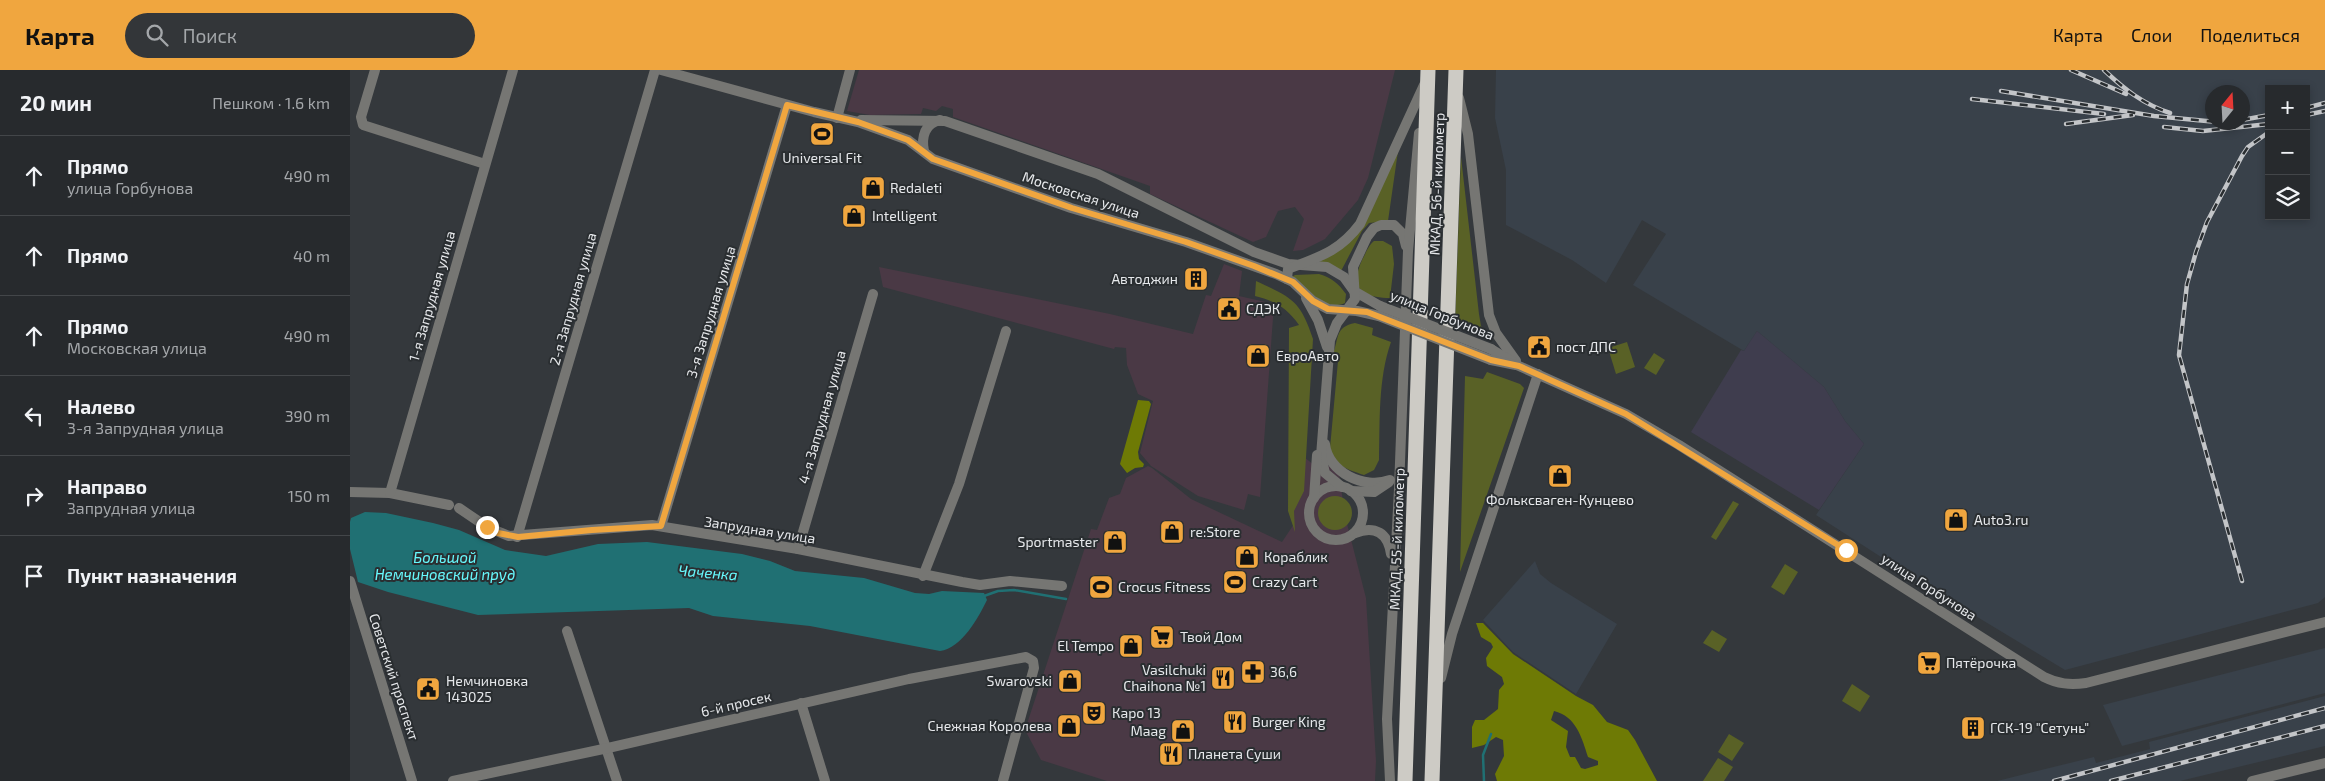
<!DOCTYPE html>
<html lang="ru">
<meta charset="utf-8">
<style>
body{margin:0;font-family:"Exo 2",sans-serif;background:#333639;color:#f1f3f6}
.controls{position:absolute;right:15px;top:15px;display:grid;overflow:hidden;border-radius:0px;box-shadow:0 2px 8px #0003}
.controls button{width:45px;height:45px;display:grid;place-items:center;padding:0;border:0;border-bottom:1px solid #434649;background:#272a2d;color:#f1f3f6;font:25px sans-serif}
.compass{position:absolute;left:1855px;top:15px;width:45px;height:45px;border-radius:50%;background:#272a2d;box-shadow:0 2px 8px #0003;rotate:18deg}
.stop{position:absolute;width:15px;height:15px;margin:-11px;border:4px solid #f0a63f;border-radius:50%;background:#fff}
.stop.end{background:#f0a63f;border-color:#fff;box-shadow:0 1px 5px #0008}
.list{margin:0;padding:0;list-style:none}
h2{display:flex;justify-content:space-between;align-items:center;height:65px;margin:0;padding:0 20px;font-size:21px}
h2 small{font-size:16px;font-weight:400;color:#a4a7aa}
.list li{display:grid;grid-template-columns:32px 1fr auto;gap:15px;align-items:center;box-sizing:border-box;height:80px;padding:0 20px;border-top:1px solid #434649}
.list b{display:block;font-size:19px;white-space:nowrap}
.list p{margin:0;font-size:16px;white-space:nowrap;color:#a4a7aa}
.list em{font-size:16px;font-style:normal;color:#a4a7aa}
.icon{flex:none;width:28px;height:28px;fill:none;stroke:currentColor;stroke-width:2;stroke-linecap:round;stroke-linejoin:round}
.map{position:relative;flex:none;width:1975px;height:711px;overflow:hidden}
header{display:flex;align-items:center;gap:30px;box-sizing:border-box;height:70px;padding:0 25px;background:#f0a63f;color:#111}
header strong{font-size:24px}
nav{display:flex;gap:28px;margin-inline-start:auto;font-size:18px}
.search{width:350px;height:45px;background:#333639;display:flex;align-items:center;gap:12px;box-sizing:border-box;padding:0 18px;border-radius:28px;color:#a4a7aa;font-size:19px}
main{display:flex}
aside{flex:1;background:#272a2d}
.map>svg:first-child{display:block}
.commercial{fill:#4a3945}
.built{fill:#39414a;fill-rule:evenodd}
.education{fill:#3f3d4e}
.green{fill:#596126}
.forest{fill:#6e7a05;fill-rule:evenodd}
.water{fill:#207073}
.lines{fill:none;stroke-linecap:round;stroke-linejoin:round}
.stream{stroke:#207073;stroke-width:2.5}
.minor{stroke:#767673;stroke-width:10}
.highway{stroke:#cdcbc5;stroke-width:15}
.rail-casing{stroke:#c3c5c8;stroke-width:4.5}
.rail{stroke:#2a2e31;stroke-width:2.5;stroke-dasharray:8;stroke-linecap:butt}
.minor-bridge{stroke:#767673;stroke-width:10}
.route{stroke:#f0a63f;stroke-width:6}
.labels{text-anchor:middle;stroke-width:4;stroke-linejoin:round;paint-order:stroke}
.poi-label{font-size:14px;fill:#e6e8eb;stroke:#2a2e31;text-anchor:start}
.street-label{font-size:14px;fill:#e6e8eb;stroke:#2a2e31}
.water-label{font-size:15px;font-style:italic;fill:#67f9fd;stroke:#2a2e31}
</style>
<header>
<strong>Карта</strong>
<div class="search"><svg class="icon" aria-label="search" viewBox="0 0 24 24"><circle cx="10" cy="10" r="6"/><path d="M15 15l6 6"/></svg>Поиск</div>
<nav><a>Карта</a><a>Слои</a><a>Поделиться</a></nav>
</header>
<main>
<aside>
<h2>20 мин<small>Пешком · 1.6 km</small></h2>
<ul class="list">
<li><svg class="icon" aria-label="ahead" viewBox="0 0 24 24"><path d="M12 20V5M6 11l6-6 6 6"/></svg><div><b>Прямо</b><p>улица Горбунова</p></div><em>490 m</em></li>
<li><svg class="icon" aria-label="ahead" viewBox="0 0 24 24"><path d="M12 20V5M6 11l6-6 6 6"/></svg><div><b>Прямо</b></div><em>40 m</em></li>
<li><svg class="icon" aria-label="ahead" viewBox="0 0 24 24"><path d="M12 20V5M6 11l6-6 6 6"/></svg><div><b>Прямо</b><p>Московская улица</p></div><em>490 m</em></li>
<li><svg class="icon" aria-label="left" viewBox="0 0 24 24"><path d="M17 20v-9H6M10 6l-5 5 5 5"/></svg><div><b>Налево</b><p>3-я Запрудная улица</p></div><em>390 m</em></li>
<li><svg class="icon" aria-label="right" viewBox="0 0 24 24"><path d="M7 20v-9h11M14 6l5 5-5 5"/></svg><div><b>Направо</b><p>Запрудная улица</p></div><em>150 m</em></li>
<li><svg class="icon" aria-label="arrive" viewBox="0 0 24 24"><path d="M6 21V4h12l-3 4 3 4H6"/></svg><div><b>Пункт назначения</b></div></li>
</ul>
</aside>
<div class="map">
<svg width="1975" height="711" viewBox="0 0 1975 711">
<rect width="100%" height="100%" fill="#34383c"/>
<g class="commercial">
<polygon points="509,0 1045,0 1018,108 1008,130 975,169 953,180 943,181 954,149 945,137 928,141 916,167 903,172 800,124 800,116 603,47 603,39 592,36 586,41 573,38 571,44 520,45 497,41"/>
<polygon points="874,194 892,201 889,226 924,234 910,427 898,424 894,440 848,426 801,396 790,383 803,331 788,324 777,295 776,278 765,277 764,279 533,217 529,197 760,244 843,264 856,225 861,226"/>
<polygon points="954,387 964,395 988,396 995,446 1016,528 1026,691 1025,711 757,711 691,690 675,660 741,459 747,460 759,428 770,424 776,408 798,396 802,398 841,429 932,472 944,454 939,433"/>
</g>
<g class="built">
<path d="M1146 0H1975V527L1968 533 1715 600 1576 516 1466 445 1514 374 1495 351 1474 317 1407 261 1394 281 1283 215 1316 164 1292 150 1256 213 1222 190 1156 155V100L1145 48ZM1919 19H1956V146H1919ZM1862 22H1892V52H1862Z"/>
<polygon points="1185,491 1190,504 1201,513 1267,554 1226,624 1163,582 1133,550"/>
<polygon points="1975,578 1975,623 1772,676 1753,635"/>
<polygon points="1975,626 1975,676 1830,711 1647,711 1744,687 1746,693 1800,679 1799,672"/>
</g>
<polygon class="education" points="1407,261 1474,317 1495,351 1514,374 1469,440 1341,362 1391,280 1394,281"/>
<g class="green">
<polygon points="1048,81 1038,151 1019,153 1012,161 991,201 969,192 994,177"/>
<polygon points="1111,87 1129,244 1131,256 1137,264 1129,264 1105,254"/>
<path d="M1024 171H1033L1042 176 1044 194 1040 228C1012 227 999 219 1012 190 1016 183 1018 176 1024 171Z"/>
<path d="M969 204C982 208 988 213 996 224L995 233C975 242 955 219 940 208L945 205Z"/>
<path d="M906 211C942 228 950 230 963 269L954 421 944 441 945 462 938 441 939 258 949 255C937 238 925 231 905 226Z"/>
<path d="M1005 253 1023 258 1022 265 1041 272C1028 309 1030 351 1029 390L1024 400 1014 405C996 399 985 396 980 378L988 291 983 284C989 268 985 257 1005 253Z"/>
<polygon points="1277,272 1285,297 1266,304 1258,278"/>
<polygon points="1304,283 1315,290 1306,305 1294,298"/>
<polygon points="1137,302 1170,314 1174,318 1110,502 1115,306 1133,309"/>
<circle cx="985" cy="443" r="17"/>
<polygon points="1383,431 1389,434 1366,470 1361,467"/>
<polygon points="1435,494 1448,502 1434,525 1421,517"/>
<polygon points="1362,560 1377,569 1369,582 1353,573"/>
<polygon points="1502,614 1520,626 1510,642 1492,631"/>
<polygon points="1379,664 1394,673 1382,691 1368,682"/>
<polygon points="1368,688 1383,697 1374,711 1353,711"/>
</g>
<g class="forest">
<polygon points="788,330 799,331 801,334 788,382 789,389 794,394 793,397 785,398 777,403 770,394"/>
<path d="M1126 553H1133L1163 584 1226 626 1243 635 1257 652 1278 660 1285 670 1307 711H1147L1145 704 1154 686 1153 670 1146 667 1134 675 1122 678V657L1125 650H1134L1148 639 1149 620 1154 614 1152 607 1137 596 1136 588 1143 577 1141 573 1131 567ZM1204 641C1226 646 1232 668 1238 687L1248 691V695L1235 699 1231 698 1225 687H1220L1216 677 1218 661 1201 650Z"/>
</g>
<path class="water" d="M15 442 36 443 83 453 109 460 155 480 196 486 248 474 297 472 392 484 420 491 445 501 514 508 565 523 579 524 592 521 634 523 637 530C628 548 612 578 590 581L460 556 363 546 339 538 128 545 38 522 8 512 0 479V452L1 448Z"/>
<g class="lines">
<g class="stream">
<polyline points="634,526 648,521 664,520 716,529"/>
<polyline points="1134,711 1133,685 1141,664"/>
</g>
<g class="minor">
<polyline points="25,0 11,47 13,55 135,94"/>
<polyline points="311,0 464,42 508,52 558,70 583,89 721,138 836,172 926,204 943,212 963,231 978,239 1007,241 1029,246"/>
<polyline points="1109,28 1118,64 1139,245 1146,263 1166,291"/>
<polyline points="487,48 500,0"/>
<polyline points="511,50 595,51 748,104 904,182 938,194 977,197 994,207 1004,221 1030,236"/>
<path d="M574 81C571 67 575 53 590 50"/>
<path d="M937 209 938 199C969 187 989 182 1010 154L1074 15"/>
<polyline points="956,228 968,250 977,277"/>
<path d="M1141 279 1169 296 1276 344 1329 375 1694 607C1708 614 1720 615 1736 613L1975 552"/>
<polyline points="1141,290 1166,295"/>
<path d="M975 374C978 402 1014 420 1040 410"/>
<circle cx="986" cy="443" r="27"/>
<polyline points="992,417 975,403 971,386 980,270 987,253 1005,229 1003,197 1017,167 1024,158 1031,155 1044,155 1053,164 1056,176"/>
<polyline points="1001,421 1024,422 1039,412"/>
<polyline points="0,422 40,423 99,435"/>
<polyline points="40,423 163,0"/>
<polyline points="964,428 967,385"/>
<polyline points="109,438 137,457 159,466 302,455 448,479 612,512 630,515 660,511 712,516"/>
<polyline points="311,456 437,35"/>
<path d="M1005 463C1025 455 1038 463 1041 484"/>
<polyline points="167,467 305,0"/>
<polyline points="448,479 523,224"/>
<polyline points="573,506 609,414 656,261"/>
<polyline points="0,511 62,711"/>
<polyline points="217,561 267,711"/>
<polyline points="1091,608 1102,564 1188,304"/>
<polyline points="451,633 475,711"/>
<polyline points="103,711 258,678 559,609 676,587 683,591 684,598 653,711"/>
<polyline points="1040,711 1037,649 1049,419 1058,181 1069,63"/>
<polyline points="1902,711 1975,693"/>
</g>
<g class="highway">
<polyline points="1055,711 1078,0"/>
<polyline points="1082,711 1106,0"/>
</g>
<defs>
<g id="rail">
<polyline points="1721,0 1776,24"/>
<path d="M1754 0C1774 19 1793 34 1820 43"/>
<polyline points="1651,21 1804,46 1867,52"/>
<polyline points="1622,29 1754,44"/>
<polyline points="1956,38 1975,33"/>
<polyline points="1956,45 1975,41"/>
<polyline points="1892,50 1919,45"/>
<polyline points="1716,54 1783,45"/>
<polyline points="1814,57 1853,61 1919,54"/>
<polyline points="1892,511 1829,285 1837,214 1846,182 1857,152 1892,86 1898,77 1919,62"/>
<polyline points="1704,711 1975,638"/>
<polyline points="1761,711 1975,656"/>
</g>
</defs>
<use href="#rail" class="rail-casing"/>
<use href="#rail" class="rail"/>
<g class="minor-bridge">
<polyline points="1030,236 1141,279"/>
<polyline points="1029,246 1141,290"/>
</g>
</g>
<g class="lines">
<polyline class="route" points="137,457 148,463 168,467 242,460 311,456 437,35 508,52 558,70 583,89 722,138 836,172 904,196 943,212 963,231 978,239 1017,242 1141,290 1169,296 1276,344 1496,480"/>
</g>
<defs>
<symbol id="stadium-square" viewBox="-11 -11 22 22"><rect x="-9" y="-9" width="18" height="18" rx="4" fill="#f0a63f" stroke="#2a2e31"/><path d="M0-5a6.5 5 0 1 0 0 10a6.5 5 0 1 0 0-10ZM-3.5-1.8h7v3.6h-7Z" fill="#111"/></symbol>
<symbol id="shop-square" viewBox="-11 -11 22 22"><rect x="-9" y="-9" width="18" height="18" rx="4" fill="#f0a63f" stroke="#2a2e31"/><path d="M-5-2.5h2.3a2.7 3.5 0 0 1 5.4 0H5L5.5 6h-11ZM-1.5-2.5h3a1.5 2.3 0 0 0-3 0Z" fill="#111"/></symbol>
<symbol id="building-square" viewBox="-11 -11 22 22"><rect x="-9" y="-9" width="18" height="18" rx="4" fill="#f0a63f" stroke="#2a2e31"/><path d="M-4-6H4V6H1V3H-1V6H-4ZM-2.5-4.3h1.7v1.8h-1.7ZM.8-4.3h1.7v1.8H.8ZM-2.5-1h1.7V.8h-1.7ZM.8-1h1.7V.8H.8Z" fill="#111"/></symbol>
<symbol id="civic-square" viewBox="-11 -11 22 22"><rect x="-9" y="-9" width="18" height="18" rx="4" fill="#f0a63f" stroke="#2a2e31"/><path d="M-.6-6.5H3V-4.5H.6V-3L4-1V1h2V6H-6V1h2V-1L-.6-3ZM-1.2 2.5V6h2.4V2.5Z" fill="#111"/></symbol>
<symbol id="supermarket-square" viewBox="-11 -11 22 22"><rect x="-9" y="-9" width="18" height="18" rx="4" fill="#f0a63f" stroke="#2a2e31"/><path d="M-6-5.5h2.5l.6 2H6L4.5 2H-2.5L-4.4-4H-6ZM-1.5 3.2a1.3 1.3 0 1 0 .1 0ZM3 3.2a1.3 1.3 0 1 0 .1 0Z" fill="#111"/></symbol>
<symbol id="pharmacy-square" viewBox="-11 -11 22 22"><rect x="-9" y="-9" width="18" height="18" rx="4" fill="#f0a63f" stroke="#2a2e31"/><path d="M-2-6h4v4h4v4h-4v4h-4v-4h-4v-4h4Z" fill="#111"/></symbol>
<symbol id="restaurant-square" viewBox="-11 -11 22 22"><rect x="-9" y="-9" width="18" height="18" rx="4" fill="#f0a63f" stroke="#2a2e31"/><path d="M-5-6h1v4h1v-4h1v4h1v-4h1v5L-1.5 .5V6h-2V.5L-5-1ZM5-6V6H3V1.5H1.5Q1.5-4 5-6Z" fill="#111"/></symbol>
<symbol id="theatre-square" viewBox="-11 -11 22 22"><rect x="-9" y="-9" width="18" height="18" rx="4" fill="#f0a63f" stroke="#2a2e31"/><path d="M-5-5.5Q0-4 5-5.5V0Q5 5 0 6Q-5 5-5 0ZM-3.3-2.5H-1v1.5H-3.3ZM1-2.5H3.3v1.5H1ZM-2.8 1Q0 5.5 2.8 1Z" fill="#111"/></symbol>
</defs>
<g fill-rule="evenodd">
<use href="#stadium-square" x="458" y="50" width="28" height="28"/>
<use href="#shop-square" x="509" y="104" width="28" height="28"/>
<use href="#shop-square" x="490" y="132" width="28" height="28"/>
<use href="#building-square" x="832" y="195" width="28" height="28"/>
<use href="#civic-square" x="865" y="225" width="28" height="28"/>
<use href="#civic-square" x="1175" y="263" width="28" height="28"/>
<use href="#shop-square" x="894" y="272" width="28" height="28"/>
<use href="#shop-square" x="1196" y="392" width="28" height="28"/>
<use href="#shop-square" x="1592" y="436" width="28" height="28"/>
<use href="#shop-square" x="808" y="448" width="28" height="28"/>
<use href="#shop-square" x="751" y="458" width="28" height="28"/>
<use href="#shop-square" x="883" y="473" width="28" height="28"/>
<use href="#stadium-square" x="871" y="498" width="28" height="28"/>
<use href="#stadium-square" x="737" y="503" width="28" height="28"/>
<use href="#supermarket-square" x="798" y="553" width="28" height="28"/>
<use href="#shop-square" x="767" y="562" width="28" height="28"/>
<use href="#supermarket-square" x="1565" y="579" width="28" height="28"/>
<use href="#pharmacy-square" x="889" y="588" width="28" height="28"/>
<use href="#restaurant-square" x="859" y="594" width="28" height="28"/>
<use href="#shop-square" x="706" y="597" width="28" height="28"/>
<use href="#civic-square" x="64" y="605" width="28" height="28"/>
<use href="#theatre-square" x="730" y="629" width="28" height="28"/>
<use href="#restaurant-square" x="871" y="638" width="28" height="28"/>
<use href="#shop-square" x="705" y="642" width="28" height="28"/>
<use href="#building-square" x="1609" y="644" width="28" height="28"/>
<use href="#shop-square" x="819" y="647" width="28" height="28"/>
<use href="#restaurant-square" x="807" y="670" width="28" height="28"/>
</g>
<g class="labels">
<g class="poi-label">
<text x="472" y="93" text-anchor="middle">Universal Fit</text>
<text x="540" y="123">Redaleti</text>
<text x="522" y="151">Intelligent</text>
<text x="828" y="214" text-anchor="end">Автоджин</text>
<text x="896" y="244">СДЭК</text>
<text x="1206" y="282">пост ДПС</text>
<text x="926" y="291">ЕвроАвто</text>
<text x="1210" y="435" text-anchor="middle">Фольксваген-Кунцево</text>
<text x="1624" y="455">Auto3.ru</text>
<text x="840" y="467">re:Store</text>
<text x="748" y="477" text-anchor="end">Sportmaster</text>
<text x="914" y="492">Кораблик</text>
<text x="902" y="517">Crazy Cart</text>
<text x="768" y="522">Crocus Fitness</text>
<text x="830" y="572">Твой Дом</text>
<text x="764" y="581" text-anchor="end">El Tempo</text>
<text x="1596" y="598">Пятёрочка</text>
<text x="856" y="605" text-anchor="end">Vasilchuki<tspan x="856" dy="16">Chaihona №1</tspan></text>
<text x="920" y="607">36,6</text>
<text x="96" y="616">Немчиновка<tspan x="96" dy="16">143025</tspan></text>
<text x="702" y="616" text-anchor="end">Swarovski</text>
<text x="762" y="648">Каро 13</text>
<text x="902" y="657">Burger King</text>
<text x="702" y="661" text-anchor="end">Снежная Королева</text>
<text x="1640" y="663">ГСК-19 "Сетунь"</text>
<text x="816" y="666" text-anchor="end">Maag</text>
<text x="838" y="689">Планета Суши</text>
</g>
<g class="street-label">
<text transform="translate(1087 114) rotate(-88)" y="5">МКАД, 56-й километр</text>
<text transform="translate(731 125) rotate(18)" y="5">Московская улица</text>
<text transform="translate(82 226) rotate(-74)" y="5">1-я Запрудная улица</text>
<text transform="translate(223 229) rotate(-74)" y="5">2-я Запрудная улица</text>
<text transform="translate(361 242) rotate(-73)" y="5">3-я Запрудная улица</text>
<text transform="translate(1092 245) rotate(22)" y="5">улица Горбунова</text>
<text transform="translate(472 347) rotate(-74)" y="5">4-я Запрудная улица</text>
<text transform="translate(410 460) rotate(9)" y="5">Запрудная улица</text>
<text transform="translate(1047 469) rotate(-88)" y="5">МКАД, 55-й километр</text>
<text transform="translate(1579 517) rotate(33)" y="5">улица Горбунова</text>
<text transform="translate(44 607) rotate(72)" y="5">Советский проспект</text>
<text transform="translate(386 634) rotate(-13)" y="5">6-й просек</text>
</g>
<g class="water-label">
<text x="95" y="493">Большой<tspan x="95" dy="17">Немчиновский пруд</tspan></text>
<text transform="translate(358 503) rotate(5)" y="5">Чаченка</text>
</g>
</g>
</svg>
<div class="controls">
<button>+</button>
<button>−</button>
<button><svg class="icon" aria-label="layers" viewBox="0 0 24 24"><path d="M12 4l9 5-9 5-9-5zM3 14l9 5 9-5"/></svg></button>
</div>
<svg class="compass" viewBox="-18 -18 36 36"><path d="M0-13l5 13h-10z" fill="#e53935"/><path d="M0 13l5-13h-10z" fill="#a4a7aa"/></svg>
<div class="stop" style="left:1496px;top:480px"></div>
<div class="stop end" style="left:137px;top:457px"></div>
</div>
</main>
